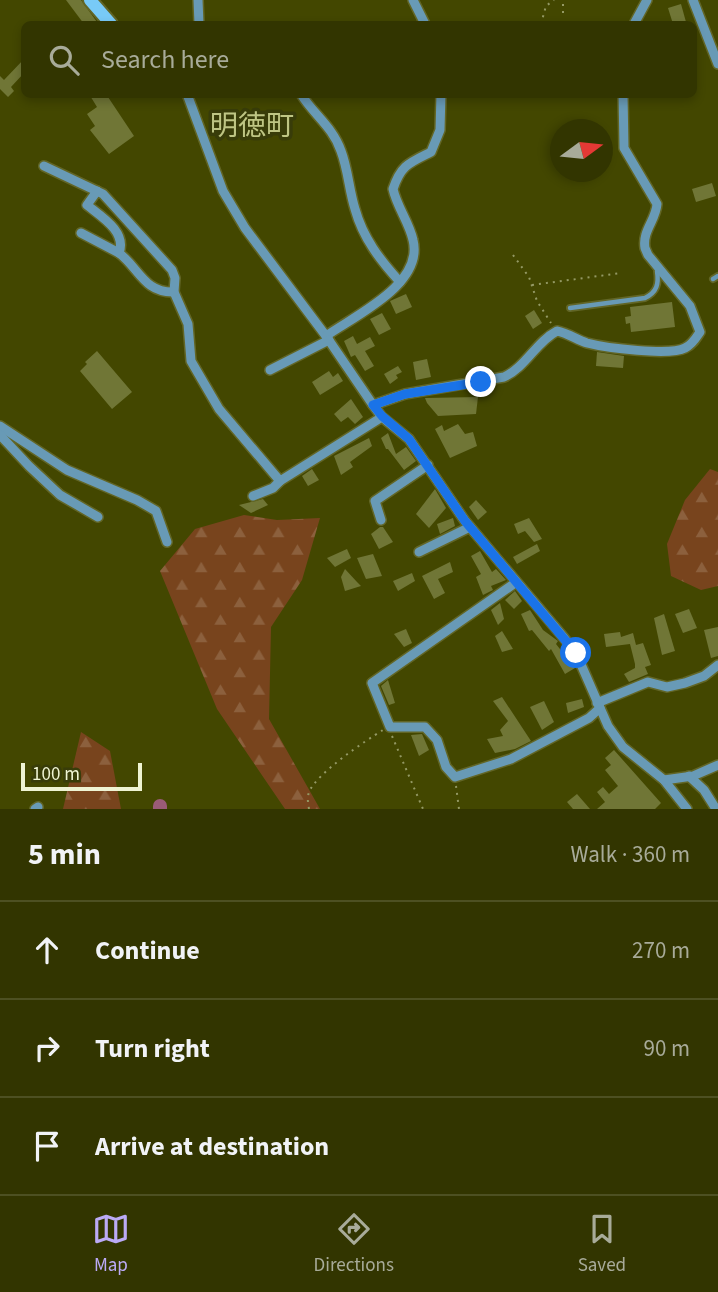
<!DOCTYPE html>
<meta charset="utf-8">
<style>
body{margin:0;font-family:"Source Sans 3","Noto Sans JP",sans-serif;background:#3d400f;color:#f1f3f6}
.compass{position:absolute;left:550px;top:119px;width:63px;height:63px;border-radius:50%;background:#323500;box-shadow:0 4px 10px #0003;rotate:75deg}
.scale{position:absolute;left:21px;bottom:18px;width:121px;box-sizing:border-box;padding-left:7px;border:4px solid #eff4d3;border-top:0;font-size:19px;line-height:24px;white-space:nowrap;color:#eff4d3;-webkit-text-stroke:5px #383c09;paint-order:stroke}
.stop{position:absolute;width:21px;height:21px;margin:-16px;border:5px solid #1a73e8;border-radius:50%;background:#fff}
.stop.end{background:#1a73e8;border-color:#fff;box-shadow:0 2px 7px #0008}
.list{margin:0;padding:0;list-style:none}
h2{display:flex;justify-content:space-between;align-items:center;height:91px;margin:0;padding:0 28px;font-size:30px}
h2 small{font-size:23px;font-weight:400;color:#a8ab99}
.list li{display:grid;grid-template-columns:46px 1fr auto;gap:21px;align-items:center;box-sizing:border-box;height:98px;padding:0 28px;border-top:2px solid #4d5022}
.list b{display:block;font-size:26px;white-space:nowrap}
.list em{font-size:23px;font-style:normal;color:#a8ab99}
.icon{flex:none;width:38px;height:38px;fill:none;stroke:currentColor;stroke-width:2;stroke-linecap:round;stroke-linejoin:round}
.map{position:relative;flex:none;width:718px;height:809px;overflow:hidden}
.search{position:absolute;background:#323500;box-shadow:0 4px 10px #0003;left:21px;right:21px;top:21px;height:77px;display:flex;align-items:center;gap:18px;box-sizing:border-box;padding:0 24px;border-radius:10px;color:#a8ab99;font-size:26px}
.sheet{height:385px;background:#323500}
nav{display:flex;justify-content:space-around;align-items:center;box-sizing:border-box;height:98px;border-top:2px solid #4d5022;background:#323500;font-size:19px;color:#a8ab99}
nav a{display:grid;justify-items:center;gap:4px}
nav .on{color:#bbaaf6}
.map>svg:first-child{display:block}
.forest{fill:url(#forest-firs)}
.lines{fill:none;stroke-linecap:round;stroke-linejoin:round}
.river{stroke:#9b5b76;stroke-width:14}
.building{fill:#707636}
.lane-casing{stroke:#626626;stroke-width:8}
.street-casing{stroke:#626626;stroke-width:12}
.secondary-casing{stroke:#626626;stroke-width:16}
.path{stroke:#949964;stroke-width:2;stroke-dasharray:2 5;stroke-linecap:butt}
.lane{stroke:#689ab6;stroke-width:4.5}
.street{stroke:#689ab6;stroke-width:9}
.secondary{stroke:#78caf7;stroke-width:12}
.route{stroke:#1a73e8;stroke-width:9}
.labels{text-anchor:middle;stroke-width:7;stroke-linejoin:round;paint-order:stroke}
.quarter-label{font-size:28px;fill:#bec584;stroke:#383c09}
</style>
<div class="map">
<svg width="718" height="809" viewBox="0 0 718 809">
<defs>
<pattern id="forest-firs" width="22" height="20" patternUnits="userSpaceOnUse" patternTransform="scale(1.75)"><rect width="22" height="20" fill="#78441d"/><path d="M5 1l3.5 6h-7zM16 11l3.5 6h-7z" fill="#8c603d"/></pattern>
</defs>
<rect width="100%" height="100%" fill="#434700"/>
<g class="forest">
<polygon points="710,469 718,472 718,586 701,590 671,576 667,544 685,500"/>
<polygon points="244,515 277,520 320,518 302,580 271,627 269,719 320,809 285,809 217,709 160,571 195,529"/>
<polygon points="81,732 110,751 121,809 63,809"/>
</g>
<g class="lines">
<polyline class="river" points="160,806 160,809"/>
</g>
<g class="building">
<polygon points="66,0 81,0 97,22 94,24 84,24"/>
<polygon points="681,4 686,22 673,24 668,8"/>
<polygon points="24,59 24,73 11,87 14,91 8,97 0,89 0,76 4,80"/>
<polygon points="89,94 106,94 134,136 109,154 90,130 95,126 87,114 97,107"/>
<polygon points="712,183 716,196 696,202 692,189"/>
<polygon points="406,294 412,307 396,314 390,301"/>
<polygon points="672,302 675,327 631,332 630,323 626,324 625,317 631,316 630,307"/>
<polygon points="534,310 542,323 533,329 525,316"/>
<polygon points="382,313 391,329 379,335 370,319"/>
<polygon points="353,336 357,344 370,337 375,346 365,351 374,366 365,371 355,355 351,357 344,341"/>
<polygon points="97,351 132,392 112,409 80,371 87,364 85,362"/>
<polygon points="597,352 624,356 623,368 596,366"/>
<polygon points="427,359 431,377 416,380 413,362"/>
<polygon points="398,366 402,372 396,375 398,378 390,384 384,374"/>
<polygon points="329,371 333,377 338,373 343,381 320,395 312,382"/>
<polygon points="478,397 476,414 438,416 427,403 425,398"/>
<polygon points="351,399 363,417 355,424 348,417 341,422 334,414"/>
<polygon points="458,424 465,434 473,432 477,446 450,458 435,429 442,425 444,431"/>
<polygon points="388,433 396,454 406,447 416,461 404,470 388,449 386,449 381,438"/>
<polygon points="369,438 372,446 350,462 353,467 341,475 334,456"/>
<polygon points="312,469 319,480 308,486 302,476"/>
<polygon points="435,489 446,508 429,528 416,514"/>
<polygon points="263,499 268,505 251,513 239,505"/>
<polygon points="476,500 487,512 478,520 469,507"/>
<polygon points="453,518 455,526 440,534 437,524"/>
<polygon points="529,518 542,539 534,542 525,531 518,534 514,524"/>
<polygon points="380,527 383,527 393,542 379,549 371,534"/>
<polygon points="537,544 540,551 517,564 513,557"/>
<polygon points="347,549 351,558 335,567 327,558"/>
<polygon points="480,551 492,572 496,569 506,580 491,586 493,590 483,595 476,577 481,574 471,556"/>
<polygon points="373,554 382,576 366,579 357,558"/>
<polygon points="450,562 453,572 438,579 445,593 434,599 422,576"/>
<polygon points="345,569 357,582 361,586 345,591 341,577"/>
<polygon points="412,573 415,581 398,591 393,581"/>
<polygon points="515,591 522,601 514,609 505,600"/>
<polygon points="500,603 504,619 498,625 491,610"/>
<polygon points="689,609 697,628 683,633 675,614"/>
<polygon points="530,610 543,630 558,641 556,644 575,668 565,674 551,649 549,651 532,630 529,631 521,614"/>
<polygon points="664,614 675,651 662,655 654,618"/>
<polygon points="718,627 718,656 711,658 704,630"/>
<polygon points="406,629 412,643 404,647 394,634"/>
<polygon points="502,631 513,649 502,652 495,636"/>
<polygon points="620,632 621,637 633,633 636,645 643,643 651,665 645,667 648,674 629,682 624,674 635,668 635,664 630,644 606,647 604,634"/>
<polygon points="388,680 395,703 389,705 381,686"/>
<polygon points="502,697 531,741 515,749 495,753 487,739 503,736 500,730 508,721 493,701"/>
<polygon points="582,699 584,707 568,713 566,703"/>
<polygon points="544,701 554,722 542,730 530,707"/>
<polygon points="422,734 429,750 419,756 411,735"/>
<polygon points="614,750 661,803 655,809 597,809 605,802 597,792 603,787 609,794 618,786 605,770 611,765 605,758"/>
<polygon points="577,794 590,809 573,809 567,802"/>
</g>
<g class="lines">
<defs>
<g id="lane">
<polyline points="713,279 718,276"/>
<path d="M570 308 645 298C657 292 659 284 657 271"/>
</g>
<g id="street">
<polyline points="198,0 199,24"/>
<polyline points="413,0 425,24"/>
<polyline points="693,0 718,64"/>
<polyline points="634,24 647,0"/>
<polyline points="187,94 223,191 245,228 326,336 373,405 382,417 409,439 465,521 564,638 576,653 608,726 623,747 664,780 687,809"/>
<path d="M301 94C313 114 333 127 341 151 348 169 349 190 355 209 363 238 380 260 400 282"/>
<polyline points="44,166 103,194 172,270 175,278 174,292 188,324 191,361 219,409 280,481 382,417"/>
<path d="M97 191 87 205C102 217 127 232 119 253 139 268 144 293 174 292"/>
<polyline points="81,233 119,253"/>
<path d="M326 336C356 315 424 284 413 240 409 222 397 207 393 189 401 165 409 163 431 152L440 130 441 94"/>
<polyline points="270,370 329,340"/>
<path d="M373 405 405 394 504 377C526 367 536 342 557 331 568 333 577 340 587 343 606 348 670 356 685 348 692 345 696 338 700 332L690 306 648 255 645 248C642 231 656 220 657 204L624 148 623 94"/>
<polyline points="0,426 67,470 137,500 156,511 167,542"/>
<polyline points="0,435 29,466 60,495 98,517"/>
<polyline points="253,496 273,488 280,481"/>
<polyline points="381,520 375,501 428,465"/>
<polyline points="419,552 470,527"/>
<polyline points="515,583 372,683 390,727 425,727 437,740 446,767 455,777 511,759 589,718 600,708"/>
<polyline points="597,703 648,682 667,687 685,683 704,676 718,665"/>
<polyline points="689,776 704,790 716,809"/>
<polyline points="664,780 693,776 718,765"/>
<polyline points="35,809 38,807"/>
</g>
<polyline id="secondary" points="90,0 111,24"/>
</defs>
<use href="#lane" class="lane-casing"/>
<use href="#street" class="street-casing"/>
<use href="#secondary" class="secondary-casing"/>
<g class="path">
<polyline points="563,13 563,0"/>
<polyline points="541,24 546,6 554,0"/>
<polyline points="513,255 529,277 537,301 551,323"/>
<polyline points="532,285 621,273"/>
<polyline points="392,736 423,809"/>
<polyline points="456,786 459,809"/>
<path d="M309 809C308 803 307 798 309 792 317 773 365 741 383 730"/>
</g>
<use href="#lane" class="lane"/>
<use href="#street" class="street"/>
<use href="#secondary" class="secondary"/>
</g>
<g class="lines">
<polyline class="route" points="481,382 405,394 373,405 382,416 409,439 465,521 576,653"/>
</g>
<g class="labels">
<g class="quarter-label">
<text x="252" y="135">明徳町</text>
</g>
</g>
</svg>
<svg class="compass" viewBox="-18 -18 36 36"><path d="M0-13l5 13h-10z" fill="#e53935"/><path d="M0 13l5-13h-10z" fill="#a8ab99"/></svg>
<div class="scale">100 m</div>
<div class="stop" style="left:576px;top:653px"></div>
<div class="stop end" style="left:481px;top:382px"></div>
<div class="search"><svg class="icon" aria-label="search" viewBox="0 0 24 24"><circle cx="10" cy="10" r="6"/><path d="M15 15l6 6"/></svg>Search here</div>
</div>
<section class="sheet">
<h2>5 min<small>Walk · 360 m</small></h2>
<ul class="list">
<li><svg class="icon" aria-label="ahead" viewBox="0 0 24 24"><path d="M12 20V5M6 11l6-6 6 6"/></svg><div><b>Continue</b></div><em>270 m</em></li>
<li><svg class="icon" aria-label="right" viewBox="0 0 24 24"><path d="M7 20v-9h11M14 6l5 5-5 5"/></svg><div><b>Turn right</b></div><em>90 m</em></li>
<li><svg class="icon" aria-label="arrive" viewBox="0 0 24 24"><path d="M6 21V4h12l-3 4 3 4H6"/></svg><div><b>Arrive at destination</b></div></li>
</ul>
</section>
<nav>
<a class="on"><svg class="icon" aria-label="map" viewBox="0 0 24 24"><path d="M3 6l6-2 6 2 6-2v14l-6 2-6-2-6 2zM9 4v14M15 6v14"/></svg>Map</a>
<a><svg class="icon" aria-label="directions" viewBox="0 0 24 24"><path d="M12 3l9 9-9 9-9-9zM9 14v-3h6M13 9l2 2-2 2"/></svg>Directions</a>
<a><svg class="icon" aria-label="saved" viewBox="0 0 24 24"><path d="M7 4h10v16l-5-4-5 4z"/></svg>Saved</a>
</nav>
